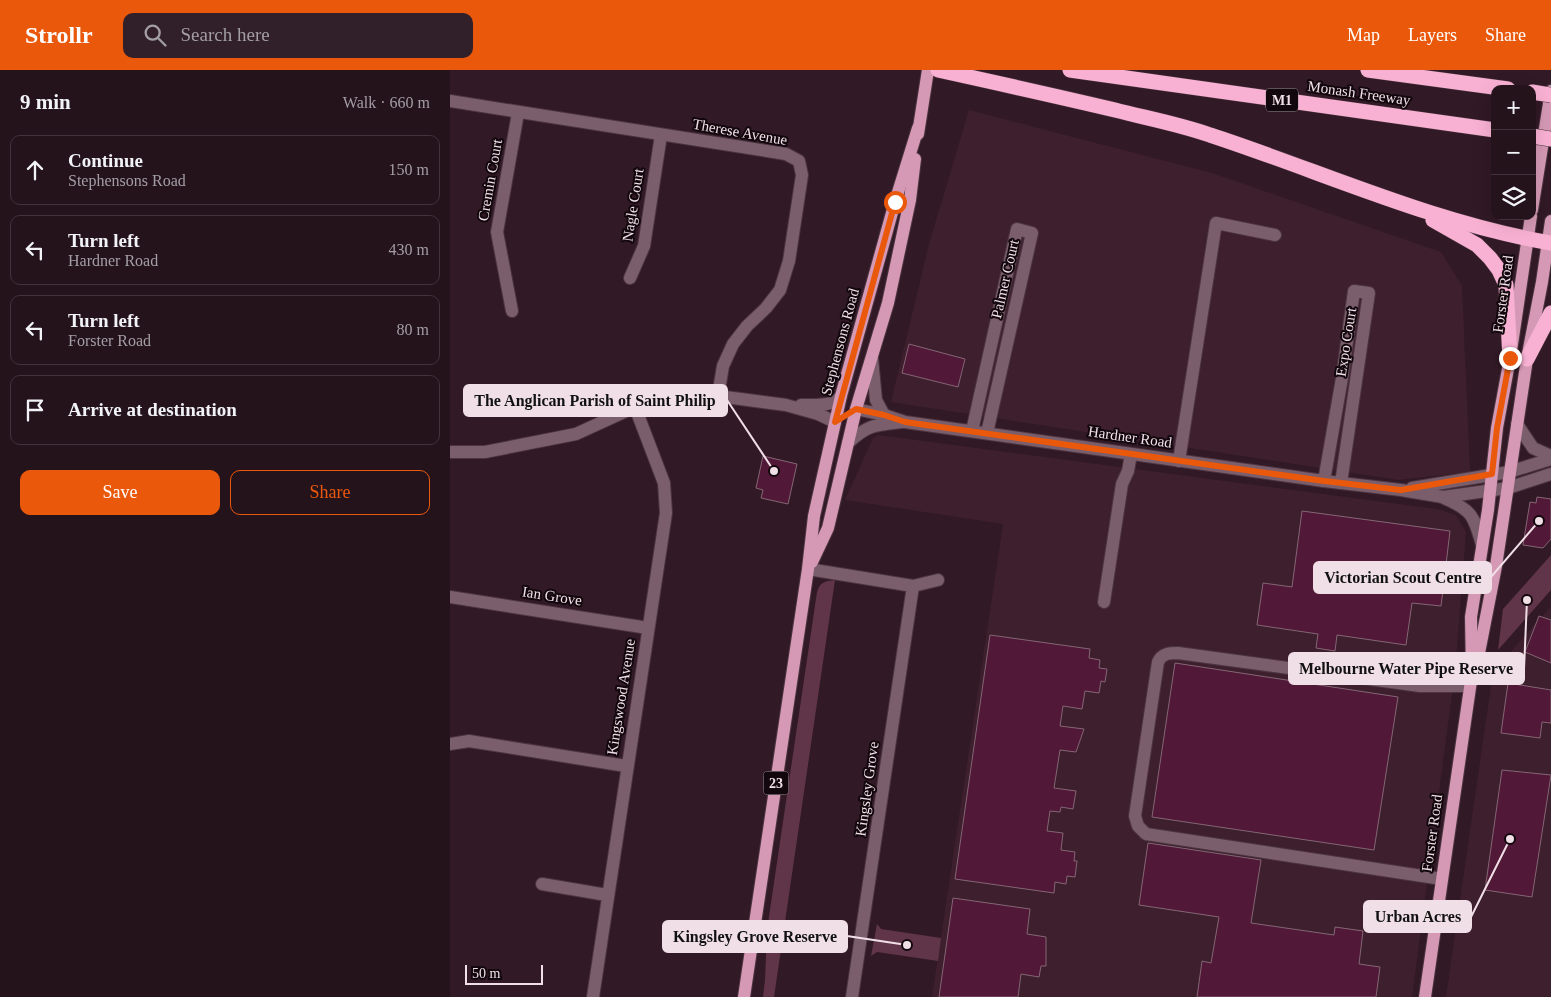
<!DOCTYPE html>
<meta charset="utf-8">
<style>
body{margin:0;font-family:"Times New Roman",serif;background:#312029;color:#f1f3f6}
.controls{position:absolute;right:15px;top:15px;display:grid;overflow:hidden;border-radius:10px;box-shadow:0 5px 20px #0002}
.controls button{width:45px;height:45px;display:grid;place-items:center;padding:0;border:0;border-bottom:1px solid #42323b;background:#25131c;color:#f1f3f6;font:25px sans-serif}
.scale{position:absolute;left:15px;bottom:12px;width:78px;box-sizing:border-box;padding-left:5px;border:2px solid #f0dfe6;border-top:0;font-size:14px;line-height:18px;white-space:nowrap;color:#f0dfe6;-webkit-text-stroke:4px #12070c;paint-order:stroke}
.stop{position:absolute;width:15px;height:15px;margin:-11px;border:4px solid #ea580c;border-radius:50%;background:#fff}
.stop.end{background:#ea580c;border-color:#fff;box-shadow:0 1px 5px #0008}
.list{margin:0;padding:0;list-style:none}
h2{display:flex;justify-content:space-between;align-items:center;height:65px;margin:0;padding:0 20px;font-size:21px}
h2 small{font-size:16px;font-weight:400;color:#a39ea3}
.list li{display:grid;grid-template-columns:32px 1fr auto;gap:15px;align-items:center;box-sizing:border-box;height:70px;margin:0 10px 10px;padding:0 10px;border:1px solid #42323b;border-radius:10px}
.list b{display:block;font-size:19px;white-space:nowrap}
.list p{margin:0;font-size:16px;white-space:nowrap;color:#a39ea3}
.list em{font-size:16px;font-style:normal;color:#a39ea3}
.actions{display:flex;gap:10px;padding:15px 20px}
.actions a{flex:1;padding:11px 0;border:1px solid #ea580c;border-radius:10px;text-align:center;font-size:18px;color:#ea580c}
.actions .main{background:#ea580c;color:#fff}
.icon{flex:none;width:28px;height:28px;fill:none;stroke:currentColor;stroke-width:2;stroke-linecap:round;stroke-linejoin:round}
.map{position:relative;flex:none;width:1101px;height:927px;overflow:hidden}
header{display:flex;align-items:center;gap:30px;box-sizing:border-box;height:70px;padding:0 25px;background:#ea580c;color:#fff}
header strong{font-size:24px}
nav{display:flex;gap:28px;margin-inline-start:auto;font-size:18px}
.search{width:350px;height:45px;background:#312029;display:flex;align-items:center;gap:12px;box-sizing:border-box;padding:0 18px;border-radius:10px;color:#a39ea3;font-size:19px}
main{display:flex}
aside{flex:1;background:#25131c}
.map>svg:first-child{display:block}
.built{fill:#3e1f2e}
.green{fill:#60354a}
.building{fill:#511838;stroke:#846674}
.lines{fill:none;stroke-linecap:round;stroke-linejoin:round}
.minor-casing{stroke:#4c3540;stroke-width:14}
.major-casing{stroke:#4c3540;stroke-width:14}
.highway-casing{stroke:#4c3540;stroke-width:16}
.minor{stroke:#7b5e6b;stroke-width:12}
.major{stroke:#d599b5;stroke-width:12}
.highway{stroke:#f9b1d3;stroke-width:15}
.highway-bridge-casing{stroke:#4c3540;stroke-width:16;stroke-linecap:butt}
.highway-bridge{stroke:#f9b1d3;stroke-width:15}
.route{stroke:#ea580c;stroke-width:6}
.labels{text-anchor:middle;stroke-width:4;stroke-linejoin:round;paint-order:stroke}
.shield{fill:#12070c;stroke:#ad9ea5;stroke-width:1}
.shield-label{font-size:14px;font-weight:bold;fill:#f0dfe6}
.street-label{font-size:15px;fill:#f0dfe6;stroke:#12070c}
.leader{fill:none;stroke:#f0dfe6;stroke-width:2}
.callout-dot{fill:#f0dfe6;stroke:#12070c;stroke-width:2}
.callout{fill:#f0dfe6;stroke:#f0dfe6;stroke-width:2}
.callout-label{font-size:16px;text-anchor:middle;font-weight:bold;fill:#111}
</style>
<header>
<strong>Strollr</strong>
<div class="search"><svg class="icon" aria-label="search" viewBox="0 0 24 24"><circle cx="10" cy="10" r="6"/><path d="M15 15l6 6"/></svg>Search here</div>
<nav><a>Map</a><a>Layers</a><a>Share</a></nav>
</header>
<main>
<aside>
<h2>9 min<small>Walk · 660 m</small></h2>
<ul class="list">
<li><svg class="icon" aria-label="ahead" viewBox="0 0 24 24"><path d="M12 20V5M6 11l6-6 6 6"/></svg><div><b>Continue</b><p>Stephensons Road</p></div><em>150 m</em></li>
<li><svg class="icon" aria-label="left" viewBox="0 0 24 24"><path d="M17 20v-9H6M10 6l-5 5 5 5"/></svg><div><b>Turn left</b><p>Hardner Road</p></div><em>430 m</em></li>
<li><svg class="icon" aria-label="left" viewBox="0 0 24 24"><path d="M17 20v-9H6M10 6l-5 5 5 5"/></svg><div><b>Turn left</b><p>Forster Road</p></div><em>80 m</em></li>
<li><svg class="icon" aria-label="arrive" viewBox="0 0 24 24"><path d="M6 21V4h12l-3 4 3 4H6"/></svg><div><b>Arrive at destination</b></div></li>
</ul>
<div class="actions"><a class="main">Save</a><a>Share</a></div>
</aside>
<div class="map">
<svg width="1101" height="927" viewBox="0 0 1101 927">
<rect width="100%" height="100%" fill="#311925"/>
<g class="built">
<polygon points="519,40 762,103 991,182 1012,216 1020,402 948,410 441,332 479,174"/>
<polygon points="428,365 987,439 1006,445 1016,462 1005,601 962,927 482,927 553,454 395,430 423,368"/>
<polygon points="1101,536 1101,927 996,927 1043,602"/>
</g>
<g class="green">
<polygon points="1101,485 1101,520 1048,580 1053,539"/>
<path d="M385 510 324 927H313L315 910 317 860 367 522C370 512 375 511 385 510Z"/>
<polygon points="427,854 431,859 491,868 488,891 427,882 421,886"/>
</g>
<g class="building">
<polygon points="459,274 515,289 508,317 452,303"/>
<polygon points="313,386 347,394 338,434 311,428 313,420 306,418"/>
<polygon points="1087,427 1101,429 1101,469 1093,478 1073,475 1080,432 1086,433"/>
<polygon points="852,441 1000,461 991,536 962,533 956,575 887,565 885,581 866,578 868,564 807,555 813,513 842,517"/>
<polygon points="1089,546 1101,550 1101,593 1075,582"/>
<polygon points="540,565 640,579 639,588 650,590 649,598 657,599 655,612 651,611 649,623 635,621 632,639 613,636 610,656 634,659 626,682 610,680 604,718 626,721 623,739 611,737 610,742 600,741 597,761 613,763 611,780 625,782 624,791 627,791 625,807 617,806 616,814 605,812 604,823 505,809"/>
<polygon points="725,593 948,627 924,780 702,747"/>
<polygon points="1058,613 1101,620 1101,653 1092,652 1090,668 1051,663"/>
<polygon points="1052,700 1101,705 1082,827 1035,820"/>
<polygon points="698,773 811,790 801,853 884,865 885,857 913,861 909,894 930,897 926,927 747,927 752,891 761,893 769,847 689,835"/>
<polygon points="503,828 580,839 577,864 596,867 596,896 591,896 589,907 571,904 568,927 489,927"/>
</g>
<g class="lines">
<defs>
<g id="minor">
<polyline points="0,31 336,84 349,91 352,105 339,191 330,220 316,238 297,256 283,274 273,296 268,326"/>
<polyline points="180,208 194,176 211,65"/>
<polyline points="62,241 47,162 68,43"/>
<polyline points="422,288 426,330 434,345"/>
<path d="M351 335C364 335 383 337 391 326"/>
<polyline points="406,339 434,345 455,352 874,411 951,420 993,427 1058,418 1101,404"/>
<polyline points="1067,354 1083,378 1101,386"/>
<polyline points="522,361 567,159 582,163 537,363"/>
<path d="M398 373C418 354 426 355 453 352"/>
<polyline points="0,382 35,382 126,364 185,337 231,327 268,326 336,335 368,344 385,352"/>
<polyline points="729,391 766,153 825,165"/>
<polyline points="874,411 892,308 904,221 919,223 891,413"/>
<polyline points="962,418 1059,402 1101,389"/>
<path d="M994 428C1022 440 1024 446 1032 475"/>
<polyline points="358,499 463,516 402,927"/>
<polyline points="463,516 488,510"/>
<polyline points="0,527 198,558"/>
<polyline points="654,532 672,414 678,401 681,384"/>
<polyline points="0,674 19,671 176,696"/>
<path d="M992 809 696 764 688 756 685 746 708 592C712 583 720 583 728 583L970 616H1020"/>
<polyline points="92,814 157,825"/>
<polyline points="143,927 216,443 214,413 185,337"/>
</g>
<g id="major">
<polyline points="468,64 478,0"/>
<polyline points="1082,140 1101,21"/>
<polyline points="362,492 378,458 406,339 438,233 460,130 465,89"/>
<polyline points="1025,595 1028,588 1046,496 1077,289 1092,212 1101,151"/>
<polyline points="294,927 358,499 364,446 391,326 445,132 468,58"/>
<polyline points="975,927 1022,604 1021,547 1038,440 1047,358 1060,288 1081,146"/>
</g>
<g id="highway">
<path d="M488 0C547 13 606 26 665 40 696 48 729 54 760 65 873 102 983 153 1101 173"/>
<polyline points="620,0 1045,60"/>
<polyline points="918,0 1058,19"/>
<polyline points="983,150 1027,175 1040,188 1049,200 1056,215 1060,288"/>
<polyline points="1077,289 1101,243"/>
</g>
</defs>
<use href="#minor" class="minor-casing"/>
<use href="#major" class="major-casing"/>
<use href="#highway" class="highway-casing"/>
<use href="#minor" class="minor"/>
<use href="#major" class="major"/>
<use href="#highway" class="highway"/>
<defs>
<g id="highway-bridge">
<polyline points="1082,22 1101,25"/>
<polyline points="1082,66 1101,69"/>
</g>
</defs>
<use href="#highway-bridge" class="highway-bridge-casing"/>
<use href="#highway-bridge" class="highway-bridge"/>
</g>
<g class="lines">
<polyline class="route" points="445,132 385,352 406,339 434,345 455,352 874,411 951,420 1042,404 1047,358 1060,288"/>
</g>
<g class="labels">
<g class="shield">
<rect x="816" y="18.5" width="32" height="23" rx="4"/>
<rect x="313.5" y="701.5" width="25" height="23" rx="4"/>
</g>
<g class="shield-label">
<text x="832" y="35">M1</text>
<text x="326" y="718">23</text>
</g>
<g class="street-label">
<text transform="translate(909 23) rotate(8)" y="5">Monash Freeway</text>
<text transform="translate(290 62) rotate(10)" y="5">Therese Avenue</text>
<text transform="translate(40 110) rotate(-80)" y="5">Cremin Court</text>
<text transform="translate(183 135) rotate(-81)" y="5">Nagle Court</text>
<text transform="translate(555 209) rotate(-77)" y="5">Palmer Court</text>
<text transform="translate(1053 224) rotate(-82)" y="5">Forster Road</text>
<text transform="translate(390 272) rotate(-75)" y="5">Stephensons Road</text>
<text transform="translate(896 272) rotate(-81)" y="5">Expo Court</text>
<text transform="translate(680 367) rotate(8)" y="5">Hardner Road</text>
<text transform="translate(102 526) rotate(9)" y="5">Ian Grove</text>
<text transform="translate(171 627) rotate(-81)" y="5">Kingswood Avenue</text>
<text transform="translate(417 719) rotate(-82)" y="5">Kingsley Grove</text>
<text transform="translate(982 763) rotate(-82)" y="5">Forster Road</text>
</g>
</g>
<path class="leader" d="M324 401L277 330M1089 451L1041 507M1077 530L1074 599M1060 769L1021 847M457 875L397 866"/>
<g class="callout-dot">
<circle cx="324" cy="401" r="5"/>
<circle cx="1089" cy="451" r="5"/>
<circle cx="1077" cy="530" r="5"/>
<circle cx="1060" cy="769" r="5"/>
<circle cx="457" cy="875" r="5"/>
</g>
<g class="callout">
<rect x="14" y="315" width="263" height="31" rx="5"/>
<rect x="864" y="492" width="177" height="31" rx="5"/>
<rect x="839" y="583" width="235" height="31" rx="5"/>
<rect x="914" y="831" width="107" height="31" rx="5"/>
<rect x="213" y="851" width="184" height="31" rx="5"/>
</g>
<g class="callout-label">
<text x="145" y="336">The Anglican Parish of Saint Philip</text>
<text x="953" y="513">Victorian Scout Centre</text>
<text x="956" y="604">Melbourne Water Pipe Reserve</text>
<text x="968" y="852">Urban Acres</text>
<text x="305" y="872">Kingsley Grove Reserve</text>
</g>
</svg>
<div class="controls">
<button>+</button>
<button>−</button>
<button><svg class="icon" aria-label="layers" viewBox="0 0 24 24"><path d="M12 4l9 5-9 5-9-5zM3 14l9 5 9-5"/></svg></button>
</div>
<div class="scale">50 m</div>
<div class="stop" style="left:445px;top:132px"></div>
<div class="stop end" style="left:1060px;top:288px"></div>
</div>
</main>
